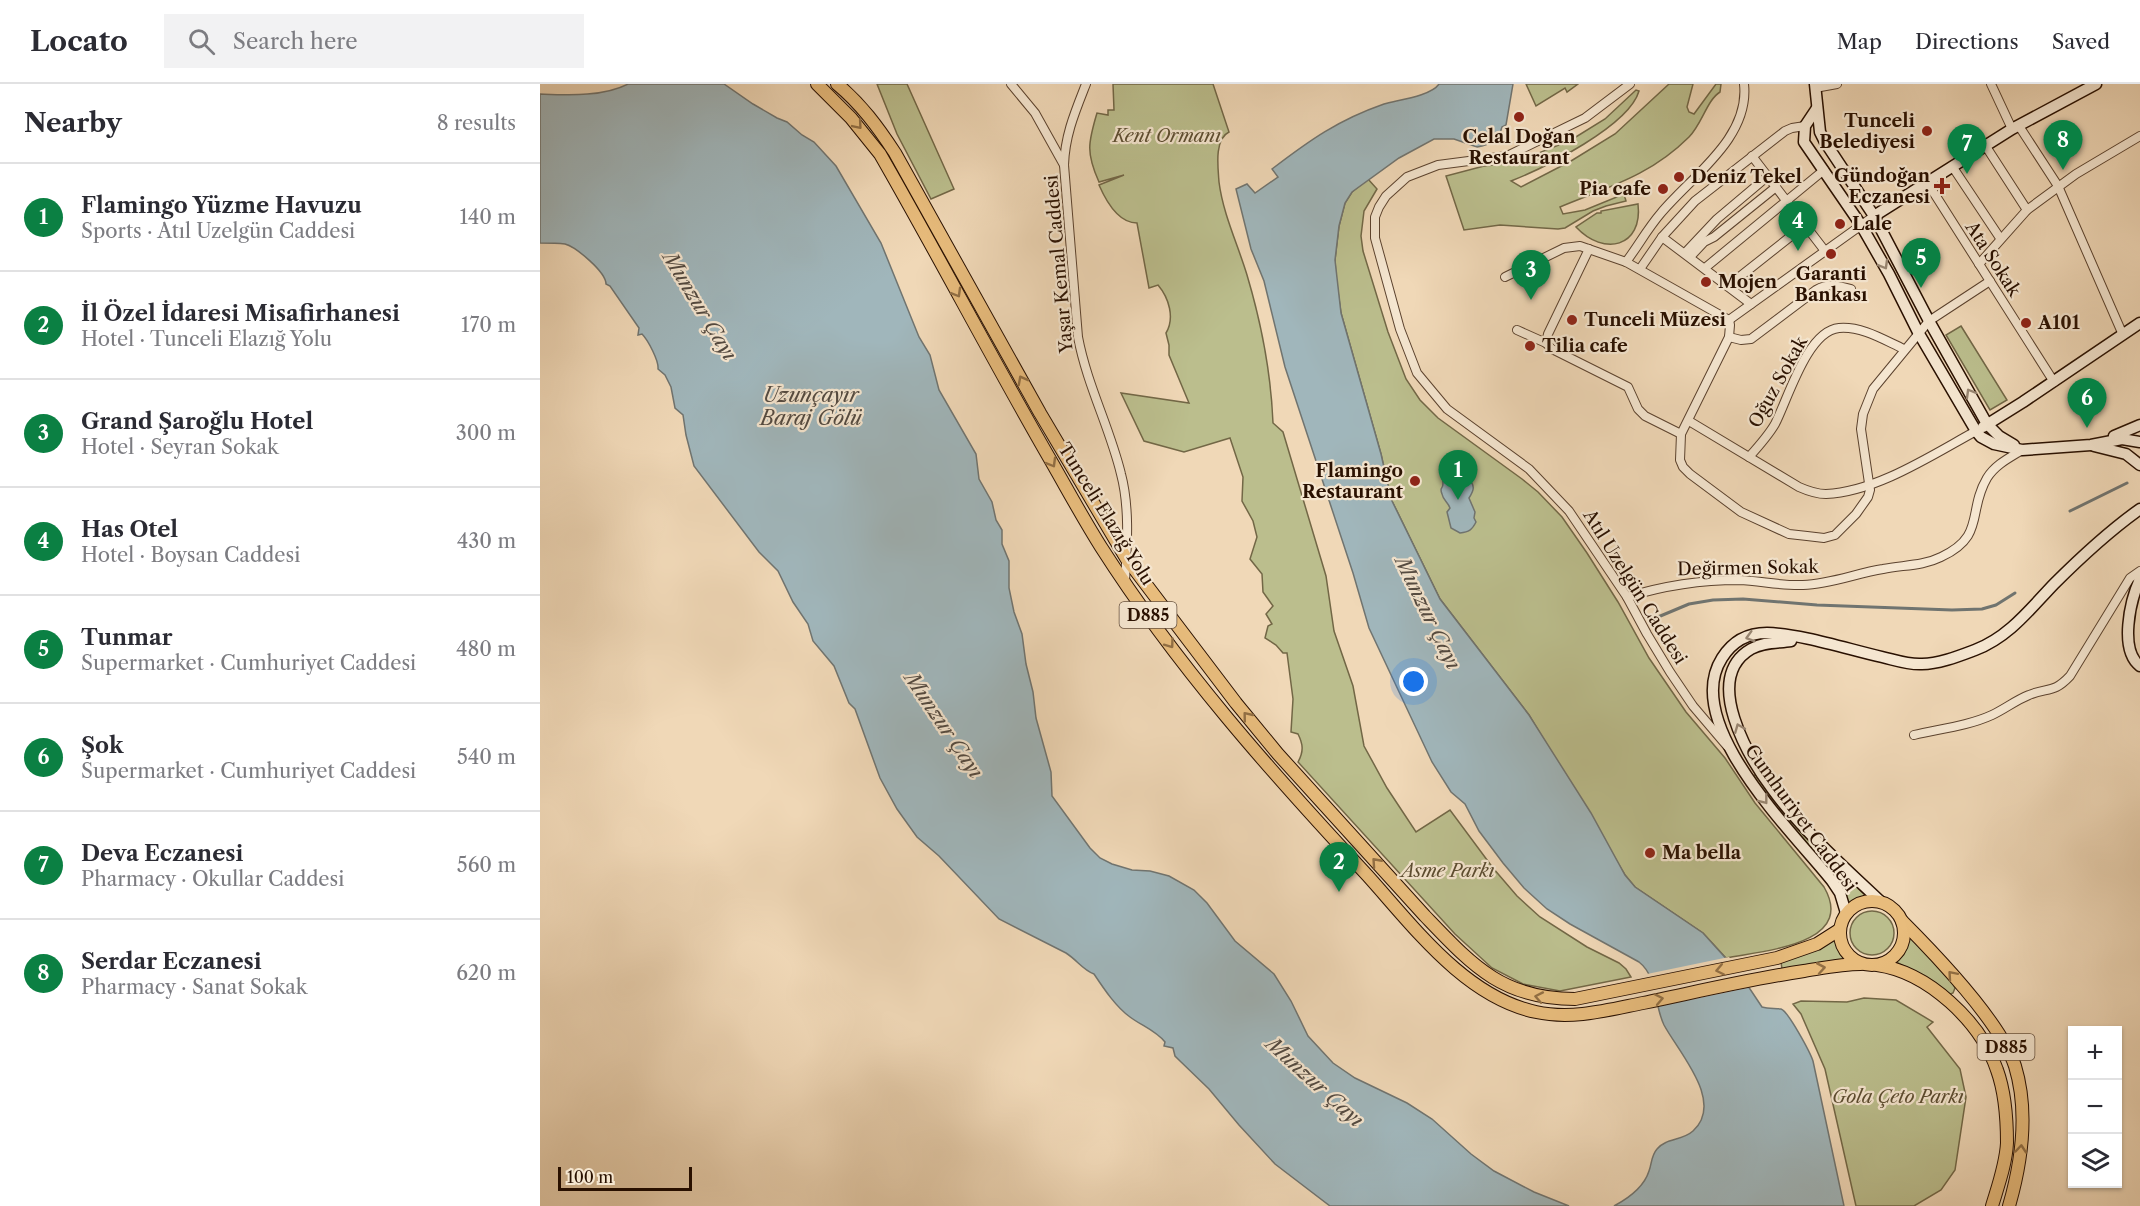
<!DOCTYPE html>
<meta charset="utf-8">
<style>
body{margin:0;font-family:"Libre Caslon Text",serif;background:#f2f2f3;color:#2b2b33}
.controls{position:absolute;right:18px;bottom:18px;display:grid;overflow:hidden;border-radius:0px;box-shadow:0 2px 4px #0004}
.controls button{width:54px;height:54px;display:grid;place-items:center;padding:0;border:0;border-bottom:2px solid #e1e1e2;background:#fff;color:#2b2b33;font:30px sans-serif}
.scale{position:absolute;left:18px;bottom:15px;width:134px;box-sizing:border-box;padding-left:6px;border:3px solid #291000;border-top:0;font-size:16px;line-height:21px;white-space:nowrap;color:#291000;-webkit-text-stroke:4px #f5e6d0;paint-order:stroke}
.you{position:absolute;left:874px;top:598px;width:21px;height:21px;margin:-15px;border:4px solid #fff;border-radius:50%;background:#1a73e8;box-shadow:0 0 0 9px #1a73e833}
.badge{display:grid;place-items:center;width:39px;height:39px;border-radius:50%;background:#0b8043;color:#fff;font-size:20px;font-weight:700}
.pin{position:absolute;translate:-50% -50px;filter:drop-shadow(0 2px 3px #0008)}
.pin::after{content:'';position:absolute;top:32px;width:21px;height:18px;background:inherit;clip-path:polygon(0 0,100% 0,50% 100%)}
.list{margin:0;padding:0;list-style:none}
h2{display:flex;justify-content:space-between;align-items:center;height:78px;margin:0;padding:0 24px;font-size:26px}
h2 small{font-size:20px;font-weight:400;color:#7c7c81}
.list li{display:grid;grid-template-columns:39px 1fr auto;gap:18px;align-items:center;box-sizing:border-box;height:108px;padding:0 24px;border-top:2px solid #e1e1e2}
.list b{display:block;font-size:22px;white-space:nowrap}
.list p{margin:0;font-size:20px;white-space:nowrap;color:#7c7c81}
.list em{font-size:20px;font-style:normal;color:#7c7c81}
.icon{flex:none;width:33px;height:33px;fill:none;stroke:currentColor;stroke-width:2;stroke-linecap:round;stroke-linejoin:round}
.map{position:relative;flex:none;width:1600px;height:1122px;overflow:hidden}
header{display:flex;align-items:center;gap:36px;box-sizing:border-box;height:84px;padding:0 30px;background:#fff;border-bottom:2px solid #e1e1e2}
header strong{font-size:28px}
nav{display:flex;gap:33px;margin-inline-start:auto;font-size:21px}
.search{width:420px;height:54px;background:#f2f2f3;display:flex;align-items:center;gap:15px;box-sizing:border-box;padding:0 21px;border-radius:0px;color:#7c7c81;font-size:22px}
main{display:flex}
aside{flex:1;background:#fff}
.map>svg:first-child{display:block}
.green{fill:#bbbe8d;stroke:#726746;stroke-width:1.5}
.water{fill:#a0b6bb;stroke:#707470;stroke-width:1.5}
.pier{fill:#f0d8b7}
.lines{fill:none;stroke-linecap:round;stroke-linejoin:round}
.stream{stroke:#707470;stroke-width:3}
.street-casing{stroke:#5b422e;stroke-width:10}
.secondary-casing{stroke:#291000;stroke-width:13}
.primary-casing{stroke:#291000;stroke-width:14}
.street{stroke:#f5e6d0;stroke-width:8}
.secondary{stroke:#f5e6d0;stroke-width:10}
.primary{stroke:#e8bc7c;stroke-width:12}
.oneway{stroke:#926f44}
.oneway2{stroke:#998672}
.poi-dot{fill:#8f2418;stroke:#f5e6d0;stroke-width:2}
.labels{text-anchor:middle;stroke-width:4.5;stroke-linejoin:round;paint-order:stroke}
.shield{fill:#f5e6d0;stroke:#66503e;stroke-width:1.5}
.shield-label{font-size:16px;font-weight:bold;fill:#291000}
.poi-label{font-size:18px;font-weight:bold;fill:#291000;stroke:#f5e6d0;text-anchor:start}
.park-label{font-size:18px;font-style:italic;fill:#5c4d31;stroke:#f5e6d0}
.street-label{font-size:18px;fill:#291000;stroke:#f5e6d0}
.water-label{font-size:20px;font-style:italic;fill:#534a41;stroke:#f5e6d0}
</style>
<header>
<strong>Locato</strong>
<div class="search"><svg class="icon" aria-label="search" viewBox="0 0 24 24"><circle cx="10" cy="10" r="6"/><path d="M15 15l6 6"/></svg>Search here</div>
<nav><a>Map</a><a>Directions</a><a>Saved</a></nav>
</header>
<main>
<aside>
<h2>Nearby<small>8 results</small></h2>
<ul class="list">
<li><span class="badge">1</span><div><b>Flamingo Yüzme Havuzu</b><p>Sports · Atıl Uzelgün Caddesi</p></div><em>140 m</em></li>
<li><span class="badge">2</span><div><b>İl Özel İdaresi Misafirhanesi</b><p>Hotel · Tunceli Elazığ Yolu</p></div><em>170 m</em></li>
<li><span class="badge">3</span><div><b>Grand Şaroğlu Hotel</b><p>Hotel · Seyran Sokak</p></div><em>300 m</em></li>
<li><span class="badge">4</span><div><b>Has Otel</b><p>Hotel · Boysan Caddesi</p></div><em>430 m</em></li>
<li><span class="badge">5</span><div><b>Tunmar</b><p>Supermarket · Cumhuriyet Caddesi</p></div><em>480 m</em></li>
<li><span class="badge">6</span><div><b>Şok</b><p>Supermarket · Cumhuriyet Caddesi</p></div><em>540 m</em></li>
<li><span class="badge">7</span><div><b>Deva Eczanesi</b><p>Pharmacy · Okullar Caddesi</p></div><em>560 m</em></li>
<li><span class="badge">8</span><div><b>Serdar Eczanesi</b><p>Pharmacy · Sanat Sokak</p></div><em>620 m</em></li>
</ul>
</aside>
<div class="map">
<svg width="1600" height="1122" viewBox="0 0 1600 1122">
<rect width="100%" height="100%" fill="#f0d8b7"/>
<filter id="stains"><feTurbulence type="fractalNoise" baseFrequency=".00333" numOctaves="4"/><feColorMatrix values="0 0 0 0 .2 0 0 0 0 .09 0 0 0 0 .02 0 0 0 .5 -.17"/></filter>
<radialGradient id="worn" r=".72"><stop offset=".6" stop-color="#630" stop-opacity="0"/><stop offset="1" stop-color="#630" stop-opacity=".3"/></radialGradient>
<g class="green">
<polygon points="337,0 367,0 414,105 391,115 357,50"/>
<path d="M573 0H673L689 48C674 55 678 84 679 98 683 130 698 161 707 191 721 238 731 290 733 339L743 348 786 492 794 547 813 602 824 662 847 704 876 748 910 726 953 784 977 812 1000 833 1047 863 1079 879 1086 885 1091 893 1020 907 983 900 952 884 915 850 758 678C764 667 763 660 758 650L751 648 753 615 747 569H743L736 561 725 554 728 542 732 540 726 530 733 522 723 508 722 490 710 475 717 453 713 437 702 417 703 393 690 354 644 368 604 357 581 309 649 319 629 271V261L626 249C635 234 629 214 618 201L609 204 597 139C578 139 566 117 559 101L584 91 559 98C546 69 548 59 557 29L568 31V26H574Z"/>
<polygon points="986,0 1038,0 1027,8 1025,4 996,22"/>
<path d="M1129 0H1153L1147 23 1149 28 1154 30 1176 0H1181L1180 8C1167 16 1162 40 1149 53 1110 92 1068 103 1020 123L1023 130 1045 126 1084 110 1086 117 1066 122 1053 127 1025 144 1018 145 960 141 924 146 906 92 944 82 974 79 1031 56 1065 35 1096 6 1099 7C1089 42 1004 84 971 97L981 103 1031 77 1075 50Z"/>
<path d="M828 95 837 105 824 127 821 152 823 167 848 248 866 295 880 316 898 334 982 395 998 408 1022 433 1047 469 1078 518 1109 574 1146 628 1185 674 1215 719 1284 803C1318 862 1218 867 1186 874L1163 849 1095 803 1085 791 989 631 900 515 851 415 841 370 801 229 796 193 795 176 799 142 805 119 812 108Z"/>
<path d="M1098 120C1103 163 1064 173 1036 143L1057 129H1061V127Z"/>
<polygon points="1421,242 1467,316 1450,326 1406,251"/>
<polygon points="1217,690 1331,813 1321,815 1309,821 1304,808 1225,712 1213,692"/>
<circle cx="1332" cy="849" r="22"/>
<polygon points="1368,848 1411,896 1415,904 1413,909 1408,911 1372,886 1356,878 1367,860"/>
<polygon points="1296,854 1300,868 1306,876 1242,885 1241,878"/>
<polygon points="1324,914 1356,916 1393,938 1387,943 1420,985 1426,1013 1415,1086 1401,1106 1374,1122 1316,1122 1285,985 1261,930 1253,920 1261,917 1307,918"/>
</g>
<g class="water">
<path d="M88 0H184L213 20 237 34 247 38 262 51 274 58 296 82 341 159 379 253 390 271 399 306 436 370 439 395 452 418 456 436 462 446V460L469 477V504L474 528 482 550 486 580 493 608 496 634 511 688 512 712 550 764 560 774 572 780 592 786 610 787 629 792 654 806 667 819 695 857 734 890 751 917 768 952 793 979 815 994 867 1019 892 1035 931 1070 954 1087 994 1108 1029 1122H790L735 1080 699 1041 669 1005 640 977 635 972 633 964 624 962 625 958C615 946 602 942 590 933 576 923 564 905 554 890 543 886 537 876 526 869L459 835 399 772 377 753 357 725 340 694 315 625 309 619 294 582 273 557 268 540 253 518 238 487 219 468 154 382 146 351 143 331 135 324 131 303 125 291 118 285C119 277 108 256 102 250L98 251 99 244 70 202 66 200C66 188 36 163 25 160 17 159 7 159 0 159V10C28 11 63 13 88 0Z"/>
<path d="M899 0H973L966 41 962 43C959 55 949 61 937 63L914 55H894L859 74 812 108 805 119 799 142 795 176 801 229 841 370 851 415 900 515 989 631 1051 729 1085 791 1095 803 1163 849 1200 890 1222 923C1229 925 1235 924 1241 925 1248 927 1270 968 1273 977L1304 1122H1074C1089 1114 1104 1103 1109 1087 1112 1079 1111 1072 1117 1065 1126 1054 1142 1057 1153 1047 1185 1018 1139 969 1124 941 1114 921 1118 893 1099 878L1030 840 1007 825 984 804 963 779 939 747 925 720 911 708 892 678 829 544 813 489 745 283 724 197 711 165 696 105 707 100 715 109 738 93 732 85C770 56 798 36 844 20 858 16 891 12 899 0Z"/>
<path d="M912 383H926L928 385 927 394C936 401 934 406 929 414L935 428 934 434 936 438C932 446 929 448 920 449L911 444 907 428 910 424C908 418 903 416 902 410 899 402 903 407 903 399 903 395 901 392 901 388Z"/>
</g>
<polygon class="pier" points="1189,873 1212,903 1115,923 1107,890"/>
<g class="lines">
<g class="stream">
<polyline points="1530,427 1587,399"/>
<polyline points="1118,533 1149,520 1173,516 1203,515 1277,521 1412,526 1442,525 1456,521 1475,509"/>
</g>
<defs>
<g id="street">
<polyline points="471,0 495,29 524,81"/>
<path d="M546 0C535 28 525 51 524 81L538 253C547 301 570 344 581 390 590 424 587 463 585 497"/>
<polyline points="1090,0 1045,34 967,72 898,81 867,93 846,112 839,123 835,133 835,154 860,245 877,289 907,325 989,385 1029,427 1087,513 1107,550 1130,588 1153,622 1187,662"/>
<polyline points="1451,0 1472,45"/>
<polyline points="1275,4 1297,0"/>
<polyline points="1479,42 1518,102 1583,251"/>
<polyline points="1445,61 1487,126"/>
<polyline points="1212,72 1285,167"/>
<polyline points="1412,82 1460,154"/>
<polyline points="1387,98 1514,298"/>
<polyline points="1122,153 1211,220"/>
<polyline points="1049,165 1008,250 1006,259 1012,265 1088,303 1098,325 1105,332 1141,350"/>
<polyline points="1145,169 1177,135 1228,92"/>
<polyline points="1150,173 1164,158 1174,153 1236,103"/>
<path d="M1086 178C1098 162 1108 144 1121 129 1152 92 1210 54 1204 0"/>
<polyline points="1439,180 1487,126 1536,90 1600,52"/>
<polyline points="1165,184 1284,86"/>
<polyline points="1100,185 1122,153 1155,117 1245,47 1252,44 1265,42"/>
<polyline points="965,193 1024,164 1040,162 1086,178 1189,236"/>
<polyline points="1188,202 1265,141"/>
<polyline points="1189,236 1190,241 1189,253 1141,350 1140,376 1143,383 1150,390 1201,428 1249,450 1267,452 1284,454 1295,451 1316,430 1328,413 1330,406 1321,345 1323,330 1333,305 1389,237 1450,197"/>
<polyline points="1189,236 1334,132"/>
<polyline points="977,246 1006,259"/>
<path d="M1189 253 1201 256 1211 255 1276 206C1289 199 1297 201 1311 205"/>
<path d="M1149 337 1259 403C1268 407 1276 410 1286 410 1336 408 1392 371 1436 347"/>
<path d="M1209 373C1218 363 1228 352 1235 340 1248 315 1267 247 1299 244 1322 242 1344 256 1364 265"/>
<path d="M1087 513C1126 501 1159 496 1199 496 1221 497 1242 502 1263 501 1291 500 1317 489 1343 485 1363 481 1383 482 1401 473 1446 452 1427 428 1447 394 1455 381 1469 374 1482 366"/>
<path d="M1374 651C1399 645 1428 642 1452 631 1465 625 1476 616 1489 611 1508 603 1513 610 1530 592L1590 494 1600 487"/>
</g>
<g id="secondary">
<polyline points="1275,0 1280,48 1285,58 1334,132 1389,237 1447,340 1459,352 1474,361"/>
<polyline points="1277,24 1265,42 1264,58 1321,141 1349,190 1378,248 1436,347 1441,353 1454,360 1482,366 1551,361 1582,355 1600,358"/>
<polyline points="1334,132 1472,45 1556,0"/>
<polyline points="1443,343 1483,318 1600,239"/>
<polyline points="1574,352 1600,341"/>
<polyline points="1554,362 1586,370 1600,381"/>
<path d="M1600 495C1590 517 1579 566 1600 582"/>
<path d="M1251 557C1237 559 1223 558 1211 565 1161 594 1209 674 1233 706 1263 747 1304 783 1341 818"/>
<path d="M1306 829 1300 809 1292 797C1254 749 1140 640 1182 574 1192 558 1207 549 1227 549 1262 550 1307 565 1342 573 1355 576 1369 581 1382 580 1399 580 1419 572 1435 566 1469 553 1490 525 1514 500 1541 473 1569 447 1600 425"/>
</g>
<g id="primary">
<path d="M277 0 311 34 340 70C397 169 450 271 507 370 525 401 542 433 561 463 637 582 731 688 827 791 874 843 925 913 996 928 1032 936 1068 926 1103 919 1156 908 1210 895 1264 887 1283 884 1302 880 1321 880"/>
<path d="M297 0C321 20 338 43 355 69L500 329 586 474 696 619 738 670 885 832C932 881 962 915 1035 915L1237 874 1277 860 1299 846"/>
<circle cx="1332" cy="849" r="32"/>
<path d="M1362 837C1394 869 1461 939 1475 982 1489 1028 1482 1077 1469 1122"/>
<path d="M1337 881C1388 888 1441 938 1457 986 1465 1008 1467 1036 1467 1059 1466 1080 1458 1102 1452 1122"/>
</g>
</defs>
<use href="#street" class="street-casing"/>
<use href="#secondary" class="secondary-casing"/>
<use href="#primary" class="primary-casing"/>
<use href="#street" class="street"/>
<use href="#secondary" class="secondary"/>
<use href="#primary" class="primary"/>
</g>
<defs><path id="oneway-chevron" d="M-2-3.5L2.5 0L-2 3.5" fill="none" stroke-width="1.6" stroke-linecap="round" stroke-linejoin="round" transform="scale(1.5)"/></defs>
<g class="oneway">
<use href="#oneway-chevron" transform="translate(318 41) rotate(50)"/>
<use href="#oneway-chevron" transform="translate(417 209) rotate(60)"/>
<use href="#oneway-chevron" transform="translate(482 296) rotate(-118)"/>
<use href="#oneway-chevron" transform="translate(512 379) rotate(60)"/>
<use href="#oneway-chevron" transform="translate(630 560) rotate(54)"/>
<use href="#oneway-chevron" transform="translate(707 632) rotate(-129)"/>
<use href="#oneway-chevron" transform="translate(836 778) rotate(-132)"/>
<use href="#oneway-chevron" transform="translate(1281 884) rotate(-10)"/>
<use href="#oneway-chevron" transform="translate(1180 886) rotate(168)"/>
<use href="#oneway-chevron" transform="translate(1412 891) rotate(-131)"/>
<use href="#oneway-chevron" transform="translate(999 913) rotate(-169)"/>
<use href="#oneway-chevron" transform="translate(1119 915) rotate(-11)"/>
<use href="#oneway-chevron" transform="translate(1481 1065) rotate(-85)"/>
</g>
<g class="oneway2">
<use href="#oneway-chevron" transform="translate(1344 181) rotate(60)"/>
<use href="#oneway-chevron" transform="translate(1430 309) rotate(-120)"/>
<use href="#oneway-chevron" transform="translate(1210 553) rotate(164)"/>
<use href="#oneway-chevron" transform="translate(1199 644) rotate(-112)"/>
<use href="#oneway-chevron" transform="translate(1224 716) rotate(52)"/>
</g>
<g class="poi-dot">
<circle cx="979" cy="33" r="6"/>
<circle cx="1387" cy="47" r="6"/>
<circle cx="1139" cy="93" r="6"/>
<path d="M1399 93h6v6h6v6h-6v6h-6v-6h-6v-6h6z"/>
<circle cx="1123" cy="105" r="6"/>
<circle cx="1300" cy="140" r="6"/>
<circle cx="1291" cy="170" r="6"/>
<circle cx="1166" cy="198" r="6"/>
<circle cx="1032" cy="236" r="6"/>
<circle cx="1486" cy="239" r="6"/>
<circle cx="990" cy="262" r="6"/>
<circle cx="875" cy="397" r="6"/>
<circle cx="1110" cy="769" r="6"/>
</g>
<g class="labels">
<g class="shield">
<rect x="579.5" y="518" width="57" height="26" rx="4.5"/>
<rect x="1437.5" y="950" width="57" height="26" rx="4.5"/>
</g>
<g class="shield-label">
<text x="608" y="537">D885</text>
<text x="1466" y="969">D885</text>
</g>
<g class="poi-label">
<text x="1375" y="43" text-anchor="end">Tunceli<tspan x="1375" dy="21">Belediyesi</tspan></text>
<text x="979" y="59" text-anchor="middle">Celal Doğan<tspan x="979" dy="21">Restaurant</tspan></text>
<text x="1390" y="98" text-anchor="end">Gündoğan<tspan x="1390" dy="21">Eczanesi</tspan></text>
<text x="1151" y="99">Deniz Tekel</text>
<text x="1111" y="111" text-anchor="end">Pia cafe</text>
<text x="1312" y="146">Lale</text>
<text x="1291" y="196" text-anchor="middle">Garanti<tspan x="1291" dy="21">Bankası</tspan></text>
<text x="1178" y="204">Mojen</text>
<text x="1044" y="242">Tunceli Müzesi</text>
<text x="1498" y="245">A101</text>
<text x="1002" y="268">Tilia cafe</text>
<text x="863" y="393" text-anchor="end">Flamingo<tspan x="863" dy="21">Restaurant</tspan></text>
<text x="1122" y="775">Ma bella</text>
</g>
<g class="park-label">
<text x="627" y="58">Kent Ormanı</text>
<text x="908" y="793">Asme Parkı</text>
<text x="1358" y="1019">Gola Çeto Parkı</text>
</g>
<g class="street-label">
<text transform="translate(1453 175) rotate(57)" y="6">Ata Sokak</text>
<text transform="translate(519 180) rotate(-95)" y="6">Yaşar Kemal Caddesi</text>
<text transform="translate(1238 298) rotate(-61)" y="6">Oğuz Sokak</text>
<text transform="translate(566 430) rotate(58)" y="6">Tunceli Elazığ Yolu</text>
<text transform="translate(1208 484) rotate(-1)" y="6">Değirmen Sokak</text>
<text transform="translate(1095 503) rotate(58)" y="6">Atıl Uzelgün Caddesi</text>
<text transform="translate(1261 734) rotate(54)" y="6">Cumhuriyet Caddesi</text>
</g>
<g class="water-label">
<text transform="translate(160 222) rotate(59)" y="7">Munzur Çayı</text>
<text x="271" y="318">Uzunçayır<tspan x="271" dy="23">Baraj Gölü</tspan></text>
<text transform="translate(888 529) rotate(64)" y="7">Munzur Çayı</text>
<text transform="translate(404 641) rotate(56)" y="7">Munzur Çayı</text>
<text transform="translate(775 998) rotate(42)" y="7">Munzur Çayı</text>
</g>
</g>
<rect width="100%" height="100%" filter="url(#stains)"/>
<rect width="100%" height="100%" fill="url(#worn)"/>
</svg>
<div class="controls">
<button>+</button>
<button>−</button>
<button><svg class="icon" aria-label="layers" viewBox="0 0 24 24"><path d="M12 4l9 5-9 5-9-5zM3 14l9 5 9-5"/></svg></button>
</div>
<div class="scale">100 m</div>
<div class="you"></div>
<div class="pin badge" style="left:918px;top:416px">1</div>
<div class="pin badge" style="left:799px;top:808px">2</div>
<div class="pin badge" style="left:991px;top:216px">3</div>
<div class="pin badge" style="left:1258px;top:167px">4</div>
<div class="pin badge" style="left:1381px;top:204px">5</div>
<div class="pin badge" style="left:1547px;top:344px">6</div>
<div class="pin badge" style="left:1427px;top:90px">7</div>
<div class="pin badge" style="left:1523px;top:86px">8</div>
</div>
</main>
